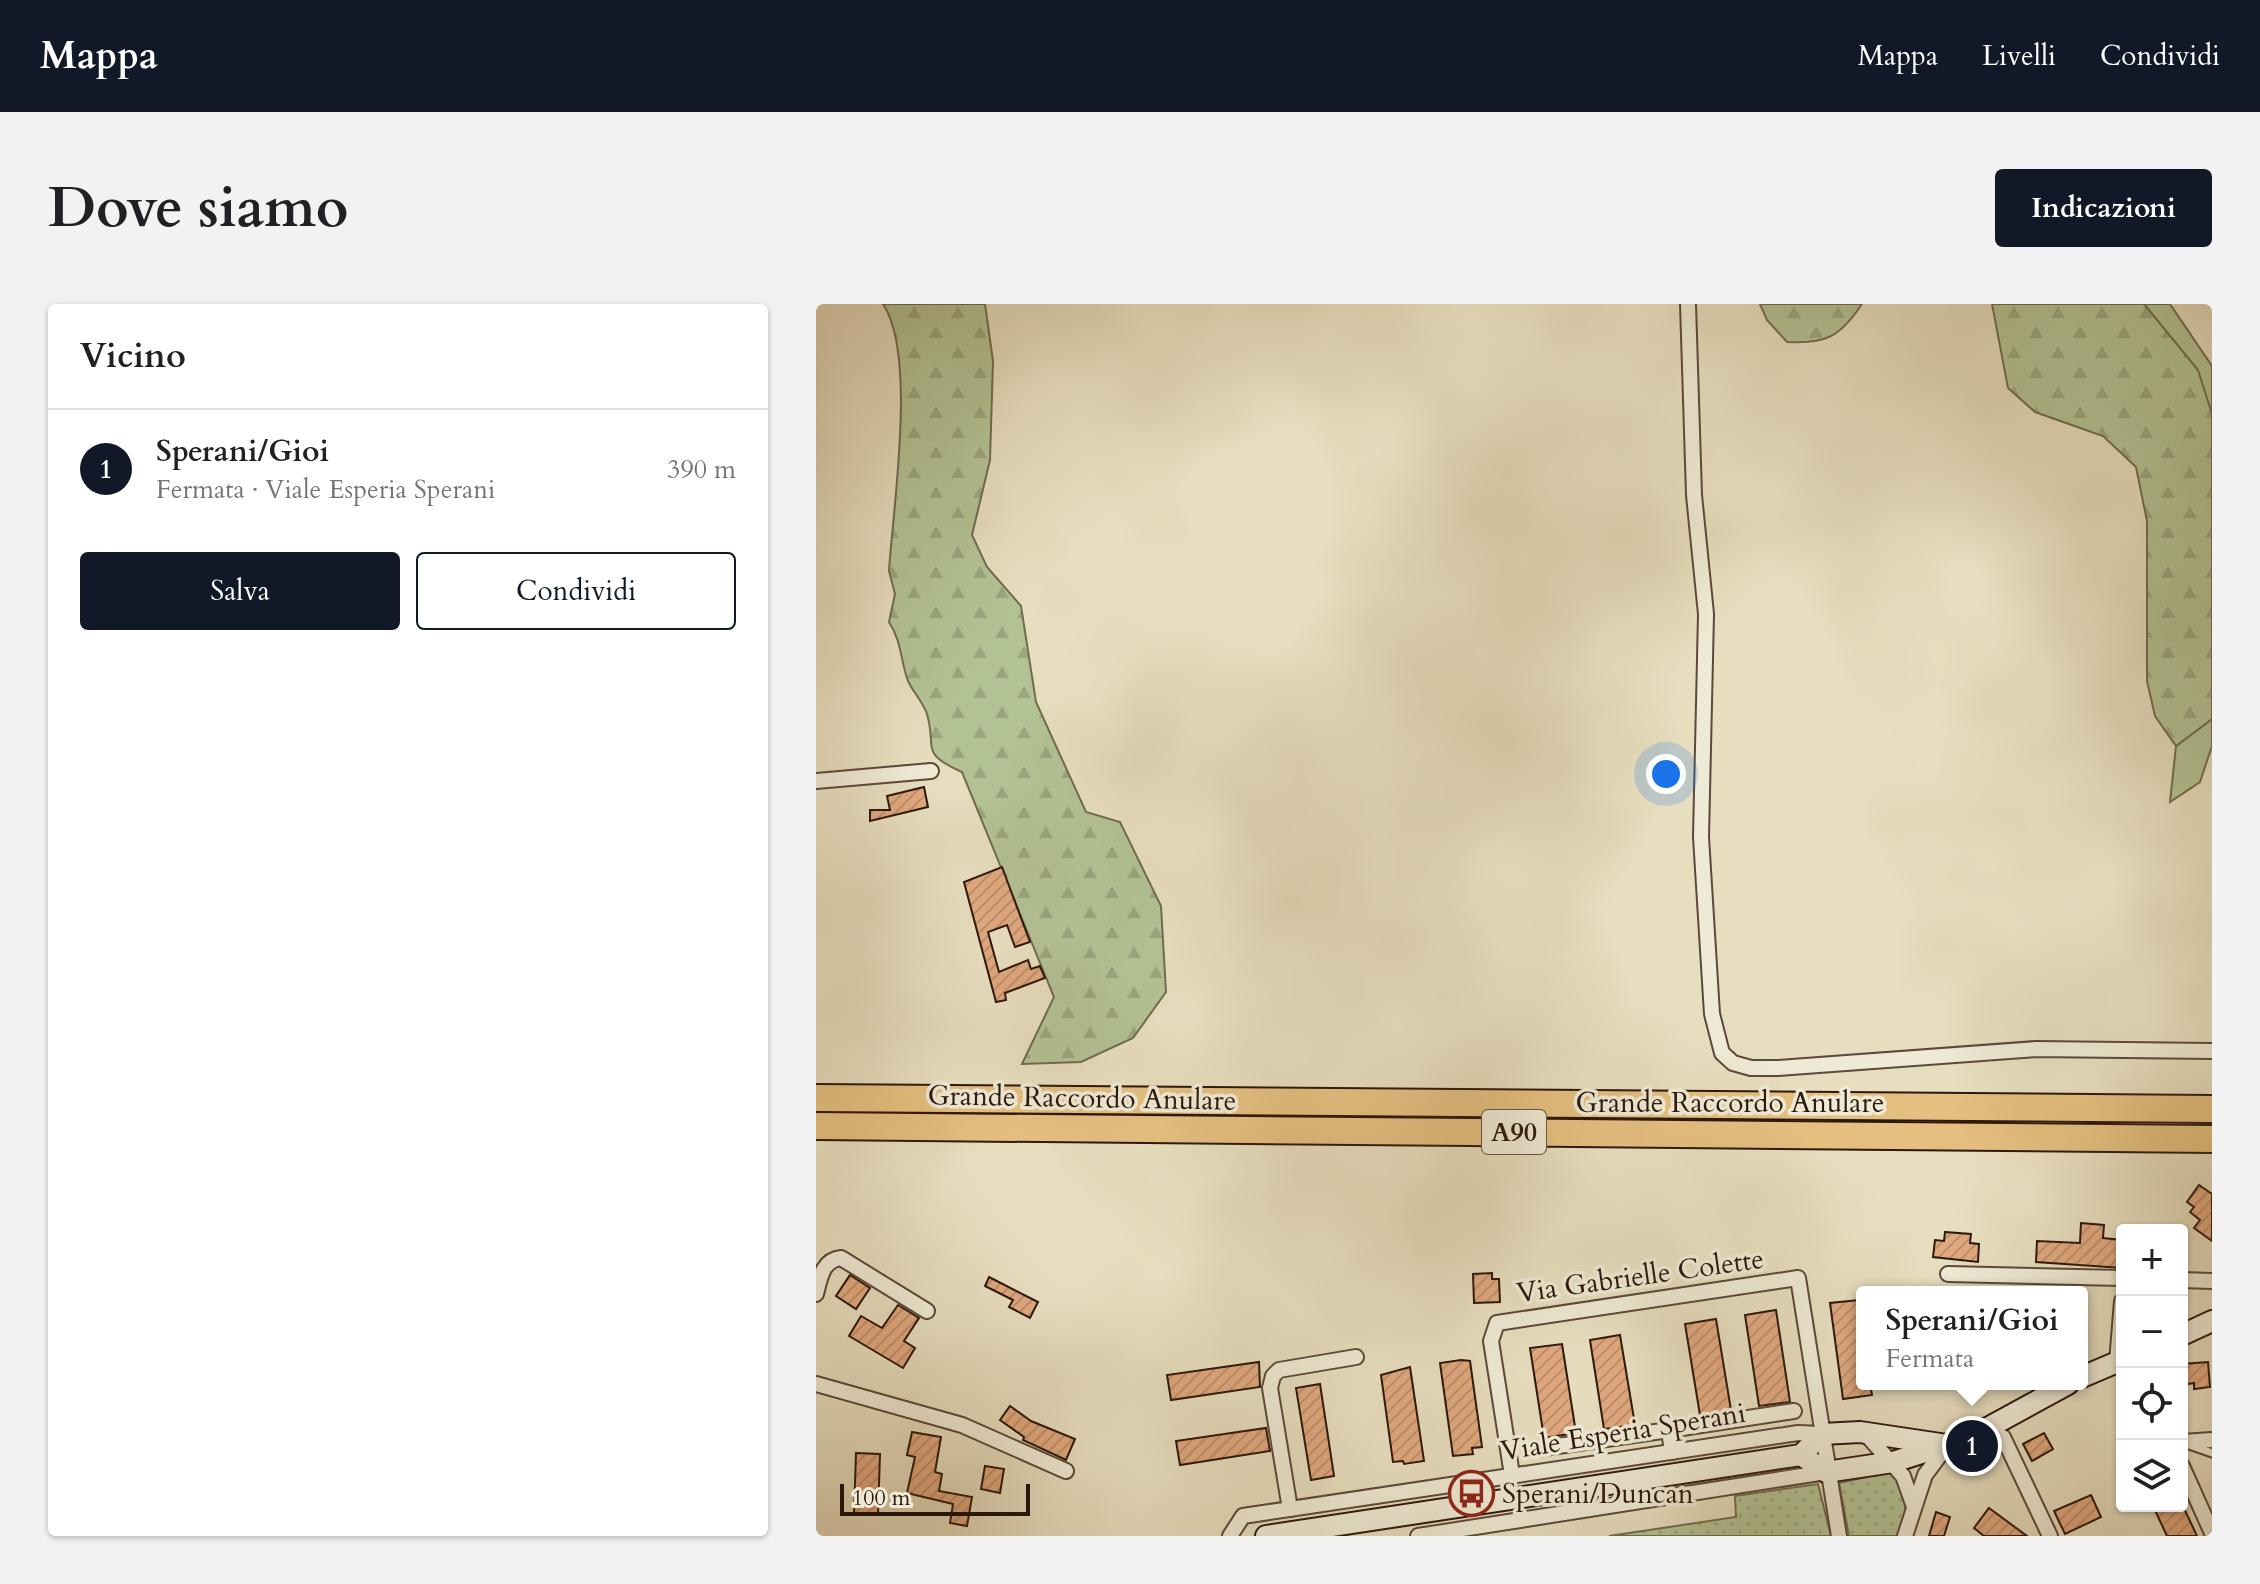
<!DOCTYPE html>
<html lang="it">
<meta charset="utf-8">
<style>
body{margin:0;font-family:Cardo,serif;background:#f2f2f2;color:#202124}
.controls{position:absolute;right:24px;bottom:24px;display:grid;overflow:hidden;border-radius:8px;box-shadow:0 2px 6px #0004}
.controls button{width:72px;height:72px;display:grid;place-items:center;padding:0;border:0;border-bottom:2px solid #e0e0e0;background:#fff;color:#202124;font:40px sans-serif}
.scale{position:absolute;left:24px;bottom:20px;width:190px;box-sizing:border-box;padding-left:8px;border:4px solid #2c170c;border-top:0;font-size:22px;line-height:28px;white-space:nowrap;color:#2c170c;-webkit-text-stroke:6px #efead5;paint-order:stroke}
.you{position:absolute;left:850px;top:470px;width:28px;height:28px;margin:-20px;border:6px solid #fff;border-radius:50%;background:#1a73e8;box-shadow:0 0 0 12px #1a73e833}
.badge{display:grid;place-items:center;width:52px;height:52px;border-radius:50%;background:#111827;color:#fff;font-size:26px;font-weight:700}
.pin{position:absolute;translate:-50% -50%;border:4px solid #fff;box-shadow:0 2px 8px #0006}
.popup{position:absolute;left:1040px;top:982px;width:232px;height:104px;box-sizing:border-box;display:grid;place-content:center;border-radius:8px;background:#fff;filter:drop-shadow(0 2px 6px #0005);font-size:26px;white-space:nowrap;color:#757577}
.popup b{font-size:30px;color:#202124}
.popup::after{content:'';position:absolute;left:50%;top:100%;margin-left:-16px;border:16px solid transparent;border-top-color:#fff}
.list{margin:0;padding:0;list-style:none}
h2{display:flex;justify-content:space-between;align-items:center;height:104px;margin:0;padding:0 32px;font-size:34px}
h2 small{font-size:26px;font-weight:400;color:#757577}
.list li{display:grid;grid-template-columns:52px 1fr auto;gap:24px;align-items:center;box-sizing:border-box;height:120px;padding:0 32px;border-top:2px solid #e0e0e0}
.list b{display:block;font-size:30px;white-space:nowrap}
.list p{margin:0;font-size:26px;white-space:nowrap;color:#757577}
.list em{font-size:26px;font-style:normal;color:#757577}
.actions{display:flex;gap:16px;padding:24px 32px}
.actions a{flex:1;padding:18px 0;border:2px solid #111827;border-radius:8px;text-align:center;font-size:28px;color:#111827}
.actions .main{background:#111827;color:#fff}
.icon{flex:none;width:44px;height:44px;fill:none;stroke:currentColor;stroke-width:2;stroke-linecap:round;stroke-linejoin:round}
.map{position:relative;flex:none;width:1396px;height:1232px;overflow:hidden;border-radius:8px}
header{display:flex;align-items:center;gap:48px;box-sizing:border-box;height:112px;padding:0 40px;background:#111827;color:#fff}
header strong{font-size:38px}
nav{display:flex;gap:44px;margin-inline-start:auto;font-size:28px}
.intro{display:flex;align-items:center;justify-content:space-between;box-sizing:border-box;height:192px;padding:0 48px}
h1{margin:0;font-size:56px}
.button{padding:20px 36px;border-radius:8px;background:#111827;color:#fff;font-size:28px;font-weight:700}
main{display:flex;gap:48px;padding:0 48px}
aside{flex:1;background:#fff;border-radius:8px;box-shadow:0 2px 6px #0004}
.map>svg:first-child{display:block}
.grass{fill:#b3c294;stroke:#706c50;stroke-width:2}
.forest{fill:url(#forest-firs);stroke:#706c50;stroke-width:2}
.park{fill:url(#park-dots);stroke:#706c50;stroke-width:2}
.building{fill:url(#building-hatch);stroke:#2c170c;stroke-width:2}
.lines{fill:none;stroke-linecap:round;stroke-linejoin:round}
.lane-casing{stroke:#5b4939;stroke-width:11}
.street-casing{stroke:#5b4939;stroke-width:18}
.secondary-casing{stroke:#2c170c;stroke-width:24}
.highway-casing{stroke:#2c170c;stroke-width:30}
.lane{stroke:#efead5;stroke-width:7}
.street{stroke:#efead5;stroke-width:14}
.secondary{stroke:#efead5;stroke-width:20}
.highway{stroke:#e4bf80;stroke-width:26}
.labels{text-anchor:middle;stroke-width:7;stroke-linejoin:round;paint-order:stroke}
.shield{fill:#efead5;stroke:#665648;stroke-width:2}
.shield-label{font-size:26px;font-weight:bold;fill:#2c170c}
.street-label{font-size:28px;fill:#2c170c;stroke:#efead5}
.poi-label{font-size:28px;fill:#2c170c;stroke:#efead5;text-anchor:start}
</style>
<header>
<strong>Mappa</strong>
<nav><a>Mappa</a><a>Livelli</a><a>Condividi</a></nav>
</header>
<div class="intro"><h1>Dove siamo</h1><a class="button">Indicazioni</a></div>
<main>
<aside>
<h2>Vicino<small></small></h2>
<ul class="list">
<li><span class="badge">1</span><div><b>Sperani/Gioi</b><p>Fermata · Viale Esperia Sperani</p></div><em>390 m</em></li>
</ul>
<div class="actions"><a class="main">Salva</a><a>Condividi</a></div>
</aside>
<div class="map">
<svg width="1396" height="1232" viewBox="0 0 1396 1232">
<defs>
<pattern id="forest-firs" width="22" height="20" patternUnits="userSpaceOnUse" patternTransform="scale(2)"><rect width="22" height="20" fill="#b3c294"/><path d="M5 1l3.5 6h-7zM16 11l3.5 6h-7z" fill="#9aa67e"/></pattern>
<pattern id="park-dots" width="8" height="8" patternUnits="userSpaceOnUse" patternTransform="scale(2)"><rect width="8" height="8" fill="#b3c294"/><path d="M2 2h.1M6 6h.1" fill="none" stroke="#9aa67e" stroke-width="1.8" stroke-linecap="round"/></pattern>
<pattern id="building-hatch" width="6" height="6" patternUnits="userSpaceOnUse" patternTransform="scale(2)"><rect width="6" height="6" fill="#e0a87e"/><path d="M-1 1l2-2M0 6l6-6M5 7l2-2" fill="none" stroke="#c0906c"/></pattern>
</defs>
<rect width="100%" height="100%" fill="#e7debf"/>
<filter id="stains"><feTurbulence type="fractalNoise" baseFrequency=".0025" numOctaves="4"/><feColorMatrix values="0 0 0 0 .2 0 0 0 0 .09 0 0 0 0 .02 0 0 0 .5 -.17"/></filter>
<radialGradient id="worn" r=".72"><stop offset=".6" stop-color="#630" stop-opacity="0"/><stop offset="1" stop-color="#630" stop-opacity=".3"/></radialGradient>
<g class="grass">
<polygon points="1328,0 1354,0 1396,62 1396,110 1381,66"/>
<polygon points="1396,415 1396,442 1384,478 1354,498 1360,442"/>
</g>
<g class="forest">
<path d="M67 0H169L177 57 174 156 156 231 171 263 205 302 220 398 270 508 304 518 345 602 350 688 317 734 265 758 206 760 238 693 146 468C103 449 121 445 111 410 107 398 97 388 92 377 84 355 86 338 73 318L79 290 73 267C77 203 101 51 67 0Z"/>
<path d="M944 0H1046C1024 33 1010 40 971 38L951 16Z"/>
<polygon points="1176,0 1328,0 1382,66 1396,110 1396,415 1360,442 1339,412 1331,377 1331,217 1320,163 1287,132 1219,108 1192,84"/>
</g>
<g class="park">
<path d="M1075 1168C1092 1189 1093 1207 1083 1232H1033L1023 1179Z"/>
<polygon points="1002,1180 1015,1232 793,1232 920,1213 919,1192"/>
</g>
<g class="building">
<polygon points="108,483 112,503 54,517 54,506 74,506 71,492"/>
<polygon points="186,563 214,638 199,643 191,621 172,628 183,668 212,656 215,665 224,662 229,674 189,689 190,696 180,698 148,578"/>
<polygon points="1383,881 1396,890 1396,937 1378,924 1384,916 1374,908 1378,903 1371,898"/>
<polygon points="1265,919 1288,921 1287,934 1306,936 1306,964 1220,958 1221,937 1264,939"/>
<polygon points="1129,928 1155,930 1154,939 1163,940 1162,958 1117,953 1119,936 1128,937"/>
<polygon points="676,969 676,975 683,975 684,998 658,999 657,970"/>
<polygon points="34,971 54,984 40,1005 20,992"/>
<polygon points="173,973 222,998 214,1014 193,1003 197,996 169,982"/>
<polygon points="1043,996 1046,1080 1054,1080 1056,1091 1027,1095 1014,999"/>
<polygon points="82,1001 103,1014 88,1037 99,1044 87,1064 33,1032 45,1012 66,1024"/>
<polygon points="960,1006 974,1098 943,1102 929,1011"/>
<polygon points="900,1015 915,1106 884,1111 869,1020"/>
<polygon points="804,1031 819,1121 788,1125 774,1036"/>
<polygon points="746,1040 760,1129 728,1134 714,1044"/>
<polygon points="645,1056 654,1057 666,1143 656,1144 657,1150 637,1152 624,1059"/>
<polygon points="443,1058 444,1083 355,1096 351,1071"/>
<polygon points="1392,1058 1394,1083 1378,1085 1378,1079 1366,1081 1366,1060"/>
<polygon points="594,1063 608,1157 588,1160 587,1157 577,1158 565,1071"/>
<polygon points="504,1080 518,1172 495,1176 480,1084"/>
<polygon points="194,1102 215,1117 259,1135 250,1156 207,1136 208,1133 184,1116"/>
<polygon points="450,1124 454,1147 364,1161 360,1137"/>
<polygon points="96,1128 125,1133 119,1168 126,1170 123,1187 156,1193 151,1222 134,1219 137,1200 91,1189 99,1153 91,1151"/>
<polygon points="1228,1129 1237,1145 1216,1157 1207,1140"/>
<polygon points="40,1149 64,1150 62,1211 38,1210"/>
<polygon points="169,1162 188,1165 184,1189 165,1185"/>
<polygon points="1275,1191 1285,1213 1249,1230 1238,1207"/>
<polygon points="1337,1202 1367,1202 1381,1232 1351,1232"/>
<polygon points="1173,1204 1211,1232 1168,1232 1158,1224"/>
<polygon points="1120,1208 1134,1213 1128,1232 1113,1232"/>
</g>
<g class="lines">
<defs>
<polyline id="lane" points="1376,1142 1396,1149"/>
<g id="street">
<polyline points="872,0 878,191 890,310 885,533 896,710 906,749 917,759 935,764 962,764 1220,745 1396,747"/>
<polyline points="0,477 115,467"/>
<polyline points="1132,970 1306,974"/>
<polyline points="1366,976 1396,977"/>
<path d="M0 990C4 975 6 956 25 954L111 1007"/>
<polyline points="1301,1058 1306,997"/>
<polyline points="0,1080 146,1121 250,1167"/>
<polyline points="853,1126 978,1107"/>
<polyline points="1049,1129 1087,1172 1097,1200"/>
<polyline points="1187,1133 1234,1232"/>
<polyline points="1366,1138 1396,1136"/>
<polyline points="721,1145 853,1126 856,1148"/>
<polyline points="1366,1162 1396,1229"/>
<polyline points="696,1171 675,1037 681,1019 982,974 1023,1232"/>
<polyline points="474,1205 454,1084 457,1072 463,1066 540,1053"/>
<polyline points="414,1232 427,1212 982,1129 1006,1130"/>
<polyline points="602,1232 1010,1168"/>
<polyline points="1089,1232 1109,1171 1130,1143"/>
</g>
<g id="secondary">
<polyline points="1366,1031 1396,1017"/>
<polyline points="1266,1073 1306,1056"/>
<polyline points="985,1151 1010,1168 1077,1158 1131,1141 1166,1127 1252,1080"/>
<polyline points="450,1232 985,1151 1006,1130 1044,1128 1131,1141"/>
</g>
<g id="highway">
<polyline points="0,794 1396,805"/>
<polyline points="0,822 1396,835"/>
</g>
</defs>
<use href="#lane" class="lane-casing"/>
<use href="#street" class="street-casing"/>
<use href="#secondary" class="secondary-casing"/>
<use href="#highway" class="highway-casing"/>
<use href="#lane" class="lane"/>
<use href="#street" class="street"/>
<use href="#secondary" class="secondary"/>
<use href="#highway" class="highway"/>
</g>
<defs>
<symbol id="bus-ring" viewBox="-11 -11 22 22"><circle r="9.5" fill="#efead5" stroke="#8f2418" stroke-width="1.5"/><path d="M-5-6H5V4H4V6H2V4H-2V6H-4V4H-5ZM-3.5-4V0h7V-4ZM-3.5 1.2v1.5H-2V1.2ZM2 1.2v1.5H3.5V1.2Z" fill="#8f2418"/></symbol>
</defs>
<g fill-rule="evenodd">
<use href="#bus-ring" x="630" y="1164" width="51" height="51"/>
</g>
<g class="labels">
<rect class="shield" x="666" y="806" width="64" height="44" rx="6"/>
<g class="shield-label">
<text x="698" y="837">A90</text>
</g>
<g class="street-label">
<text transform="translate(266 793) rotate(1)" y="10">Grande Raccordo Anulare</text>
<text x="914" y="808">Grande Raccordo Anulare</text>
<text transform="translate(824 971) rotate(-8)" y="10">Via Gabrielle Colette</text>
<text transform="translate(807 1127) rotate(-9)" y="10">Viale Esperia Sperani</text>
</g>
<g class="poi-label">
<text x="686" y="1199">Sperani/Duncan</text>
</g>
</g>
<rect width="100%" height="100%" filter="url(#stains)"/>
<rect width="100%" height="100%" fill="url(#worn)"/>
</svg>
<div class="controls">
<button>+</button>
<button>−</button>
<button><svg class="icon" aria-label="locate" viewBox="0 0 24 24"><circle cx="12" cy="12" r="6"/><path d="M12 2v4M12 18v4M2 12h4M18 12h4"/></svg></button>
<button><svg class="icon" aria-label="layers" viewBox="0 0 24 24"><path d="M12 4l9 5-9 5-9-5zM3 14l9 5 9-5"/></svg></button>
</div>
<div class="scale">100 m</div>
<div class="you"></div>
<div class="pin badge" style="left:1156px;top:1142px">1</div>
<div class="popup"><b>Sperani/Gioi</b>Fermata</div>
</div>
</main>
